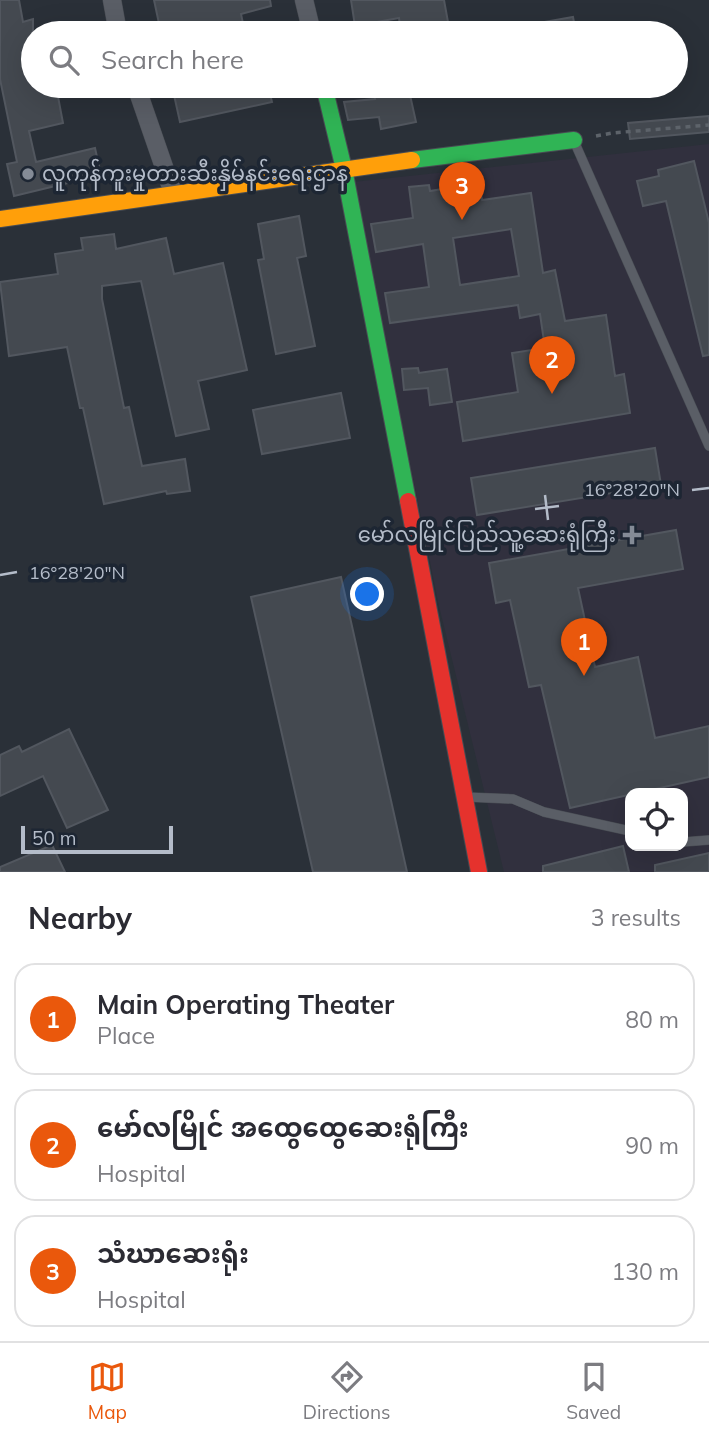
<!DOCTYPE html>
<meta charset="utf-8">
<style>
body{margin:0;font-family:Mulish,"Noto Sans Myanmar",sans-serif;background:#f2f2f3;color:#2b2b33}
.controls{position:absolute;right:21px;bottom:21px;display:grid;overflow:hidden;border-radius:14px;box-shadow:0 7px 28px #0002}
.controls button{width:63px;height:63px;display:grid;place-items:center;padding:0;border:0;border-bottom:2px solid #e1e1e2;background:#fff;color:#2b2b33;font:35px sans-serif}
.scale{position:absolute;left:21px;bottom:18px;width:152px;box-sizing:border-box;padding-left:7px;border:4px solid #b4bcc9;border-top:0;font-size:19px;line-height:24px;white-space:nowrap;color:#b4bcc9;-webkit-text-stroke:5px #1d2633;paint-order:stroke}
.you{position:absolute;left:368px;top:595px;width:24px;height:24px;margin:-18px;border:5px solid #fff;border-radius:50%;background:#1a73e8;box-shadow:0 0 0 10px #1a73e833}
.badge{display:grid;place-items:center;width:46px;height:46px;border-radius:50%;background:#ea580c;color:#fff;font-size:23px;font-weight:700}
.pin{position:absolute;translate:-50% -58px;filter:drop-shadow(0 2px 4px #0008)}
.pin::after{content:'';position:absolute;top:37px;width:24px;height:21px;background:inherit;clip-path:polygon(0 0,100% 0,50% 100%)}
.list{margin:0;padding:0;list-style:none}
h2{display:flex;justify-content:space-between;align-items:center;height:91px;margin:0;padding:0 28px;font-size:30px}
h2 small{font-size:23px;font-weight:400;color:#7c7c81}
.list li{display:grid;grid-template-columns:46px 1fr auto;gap:21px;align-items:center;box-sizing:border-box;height:112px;margin:0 14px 14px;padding:0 14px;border:2px solid #e1e1e2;border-radius:21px}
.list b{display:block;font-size:26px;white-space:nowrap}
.list p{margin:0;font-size:23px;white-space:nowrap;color:#7c7c81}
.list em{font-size:23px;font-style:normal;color:#7c7c81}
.icon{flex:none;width:38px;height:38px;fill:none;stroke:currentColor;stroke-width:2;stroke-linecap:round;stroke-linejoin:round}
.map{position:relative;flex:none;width:709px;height:872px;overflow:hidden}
.search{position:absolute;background:#fff;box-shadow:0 7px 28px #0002;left:21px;right:21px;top:21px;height:77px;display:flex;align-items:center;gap:18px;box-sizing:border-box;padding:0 24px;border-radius:38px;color:#7c7c81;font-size:26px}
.sheet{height:469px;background:#fff}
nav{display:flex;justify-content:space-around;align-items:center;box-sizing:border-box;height:98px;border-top:2px solid #e1e1e2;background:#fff;font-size:19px;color:#7c7c81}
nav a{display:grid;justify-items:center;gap:4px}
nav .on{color:#ea580c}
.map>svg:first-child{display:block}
.medical{fill:#31303e;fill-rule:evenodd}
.building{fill:#444950;stroke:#52575f;stroke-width:2;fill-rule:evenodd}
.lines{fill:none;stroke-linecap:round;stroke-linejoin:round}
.lane-casing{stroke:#484c53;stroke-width:10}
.street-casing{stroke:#484c53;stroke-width:19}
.fast-casing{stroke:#484c53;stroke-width:18}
.slow-casing{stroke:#484c53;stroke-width:18}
.jam-casing{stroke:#484c53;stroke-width:18}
.path{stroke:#5d636a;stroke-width:3.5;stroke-dasharray:5 5;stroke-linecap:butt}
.lane{stroke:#5a5e66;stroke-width:9}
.street{stroke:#5a5e66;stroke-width:18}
.fast{stroke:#30b455;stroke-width:16}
.slow{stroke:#ff9f0a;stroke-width:16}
.jam{stroke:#e5322d;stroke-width:16}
.ticks{fill:none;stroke:#b4bcc9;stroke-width:2.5}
.poi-dot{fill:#848b96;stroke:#1d2633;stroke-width:2.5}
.labels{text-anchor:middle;stroke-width:7;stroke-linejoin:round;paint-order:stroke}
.poi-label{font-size:21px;fill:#b4bcc9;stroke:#1d2633;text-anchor:start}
.ticks-label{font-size:18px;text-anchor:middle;fill:#b4bcc9;stroke:#1d2633;stroke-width:7;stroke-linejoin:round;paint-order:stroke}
</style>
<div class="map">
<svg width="709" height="872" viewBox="0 0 709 872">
<rect width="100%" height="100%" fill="#2a3038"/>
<path class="medical" d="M709 144V872H504L439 606 353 182ZM630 793H683V846H630Z"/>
<g class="building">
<polygon points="0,0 19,0 23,22 33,19 33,42 28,43 33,69 33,86 56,86 63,123 29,131 36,162 95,148 101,175 14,196 7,164 17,162 0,79"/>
<polygon points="154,0 270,0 271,6 241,14 245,33 161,33"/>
<polygon points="351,0 444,0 450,33 401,33 399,18 355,26"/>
<polygon points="573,17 576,33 528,33 527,25"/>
<polygon points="172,86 268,86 272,102 180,122"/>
<polygon points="372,86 408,86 416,122 381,129 379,117 348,120 344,102 375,99"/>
<polygon points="709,116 709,132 630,139 628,123"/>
<polygon points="694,161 709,223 709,355 703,356 666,201 643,206 637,181 659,176 658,170"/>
<path d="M479 183 482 200 531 193 543 273 555 270 565 321 606 315 615 376 624 374 630 413 463 441 457 402 518 392 512 353 545 348 540 314 520 318 518 305 390 323 385 293 429 287 423 244 376 252 371 224 413 218 409 187 429 185 430 191ZM511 229 519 276 460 285 453 238Z"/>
<polygon points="299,216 306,256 297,258 315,346 276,354 258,260 264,259 258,224"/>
<polygon points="114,234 116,249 166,238 174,274 223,263 247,370 198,381 209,429 176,436 141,281 102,286 102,299 124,408 129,407 142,466 185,459 190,491 167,494 166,491 104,504 83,408 80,408 67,347 9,356 0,282 58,274 55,254 83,250 81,238"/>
<polygon points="418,368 419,373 447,369 452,402 430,405 428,388 404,390 402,369"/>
<polygon points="341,393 350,438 262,454 253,410"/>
<polygon points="655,448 661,485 477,515 471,478"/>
<polygon points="676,530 683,569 578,588 595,667 638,657 655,738 709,726 709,777 570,808 541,685 529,687 510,600 496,603 489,563"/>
<polygon points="341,577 407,872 313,872 251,597"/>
<polygon points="69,729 108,810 67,828 43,776 0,796 0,755 19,746 22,752"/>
<polygon points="52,845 65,872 0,872 0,867"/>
<polygon points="623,846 629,872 543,872 543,866"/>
<polygon points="709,853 709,872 655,872 655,865"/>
</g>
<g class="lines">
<defs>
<g id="lane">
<polyline points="574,141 709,446"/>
<polyline points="466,797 513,799 544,812 630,831"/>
<polyline points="683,842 709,840"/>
</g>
<g id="street">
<polyline points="112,0 118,33"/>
<polyline points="304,0 312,33"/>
<polyline points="136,86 173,193"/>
</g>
<g id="fast">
<polyline points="324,86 344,169 408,501"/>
<polyline points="412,160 574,140"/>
</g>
<polyline id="slow" points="0,219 412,160"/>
<polyline id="jam" points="408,501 479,872"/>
</defs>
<use href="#lane" class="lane-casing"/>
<use href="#street" class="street-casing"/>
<use href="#fast" class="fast-casing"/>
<use href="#slow" class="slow-casing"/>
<use href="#jam" class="jam-casing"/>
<polyline class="path" points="596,136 612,133 709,125"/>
<use href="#lane" class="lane"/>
<use href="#street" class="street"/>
<use href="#fast" class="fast"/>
<use href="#slow" class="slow"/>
<use href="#jam" class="jam"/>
</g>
<path class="ticks" d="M692 490 709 488M545 495 548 520M535 509 559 506M0 575 17 572"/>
<g class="poi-dot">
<circle cx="28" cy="174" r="7"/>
<path d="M628.5 524.5h7v7h7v7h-7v7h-7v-7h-7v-7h7z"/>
</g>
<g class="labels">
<g class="poi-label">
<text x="42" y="181">လူကုန်ကူးမှုတားဆီးနှိမ်နင်းရေးဌာန</text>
<text x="616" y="542" text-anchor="end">မော်လမြိုင်ပြည်သူ့ဆေးရုံကြီး</text>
</g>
</g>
<g class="ticks-label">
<text x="632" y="496">16°28'20"N</text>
<text x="77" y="579">16°28'20"N</text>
</g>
</svg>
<div class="controls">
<button><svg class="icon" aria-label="locate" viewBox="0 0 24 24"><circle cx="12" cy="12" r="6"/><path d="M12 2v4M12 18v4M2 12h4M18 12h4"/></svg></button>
</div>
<div class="scale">50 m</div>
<div class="you"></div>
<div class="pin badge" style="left:584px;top:676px">1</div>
<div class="pin badge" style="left:552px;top:394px">2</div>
<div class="pin badge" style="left:462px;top:220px">3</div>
<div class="search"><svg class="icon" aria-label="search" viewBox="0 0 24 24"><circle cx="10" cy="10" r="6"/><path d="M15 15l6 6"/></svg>Search here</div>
</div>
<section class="sheet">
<h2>Nearby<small>3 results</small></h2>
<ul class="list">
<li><span class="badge">1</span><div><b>Main Operating Theater</b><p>Place</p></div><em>80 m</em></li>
<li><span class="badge">2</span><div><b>မော်လမြိုင် အထွေထွေဆေးရုံကြီး</b><p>Hospital</p></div><em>90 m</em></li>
<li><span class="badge">3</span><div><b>သံဃာဆေးရုံး</b><p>Hospital</p></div><em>130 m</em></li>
</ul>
</section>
<nav>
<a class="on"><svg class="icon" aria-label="map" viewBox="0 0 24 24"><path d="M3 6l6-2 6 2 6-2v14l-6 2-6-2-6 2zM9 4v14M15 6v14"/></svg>Map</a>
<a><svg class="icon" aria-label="directions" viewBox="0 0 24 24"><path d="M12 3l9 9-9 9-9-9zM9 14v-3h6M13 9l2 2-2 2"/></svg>Directions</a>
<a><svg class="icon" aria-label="saved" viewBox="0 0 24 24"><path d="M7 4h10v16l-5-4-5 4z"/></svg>Saved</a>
</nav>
